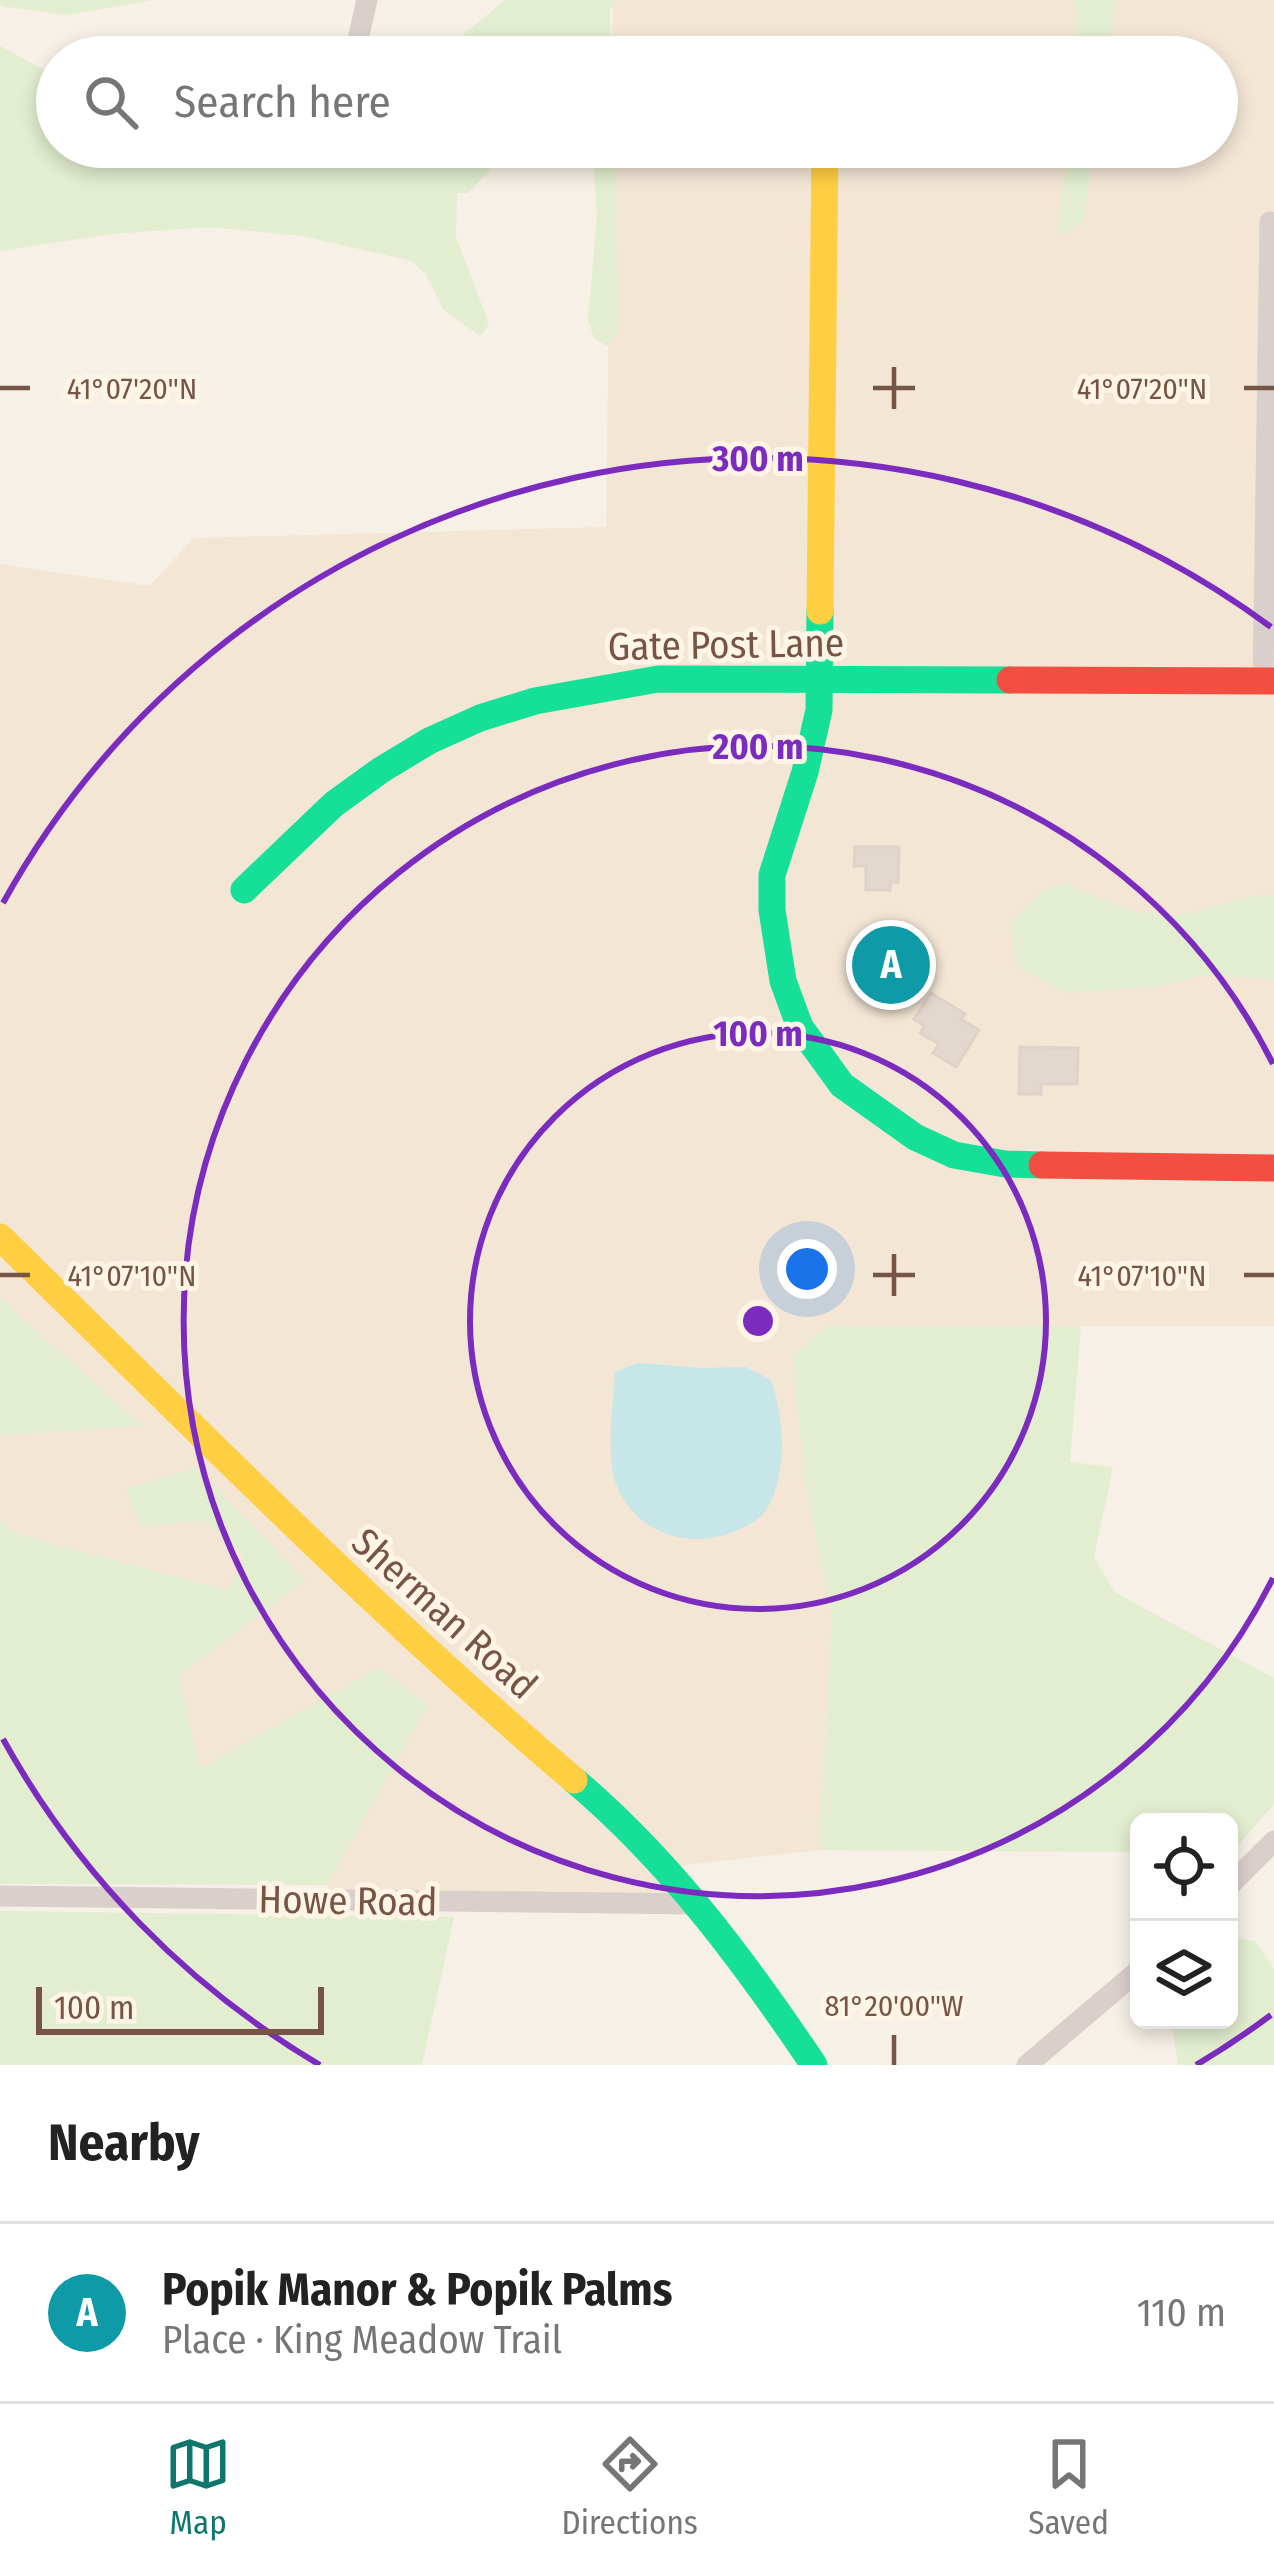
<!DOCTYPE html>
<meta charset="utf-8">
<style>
body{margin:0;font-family:"Fira Sans Condensed",sans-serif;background:#f2f2f2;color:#222}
.controls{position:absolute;right:36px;bottom:36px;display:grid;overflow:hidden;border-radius:18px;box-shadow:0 6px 18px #0003}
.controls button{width:108px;height:108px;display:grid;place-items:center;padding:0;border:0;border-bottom:3px solid #e0e0e0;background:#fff;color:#222;font:60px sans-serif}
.scale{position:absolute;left:36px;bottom:30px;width:288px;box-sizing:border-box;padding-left:12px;border:6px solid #765545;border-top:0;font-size:33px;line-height:42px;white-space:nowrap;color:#765545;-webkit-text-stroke:9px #fff5e7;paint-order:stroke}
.you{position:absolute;left:807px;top:1269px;width:42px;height:42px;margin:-30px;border:9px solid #fff;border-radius:50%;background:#1a73e8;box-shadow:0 0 0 18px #1a73e833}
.badge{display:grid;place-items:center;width:78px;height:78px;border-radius:50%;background:#0f766e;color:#fff;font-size:39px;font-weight:700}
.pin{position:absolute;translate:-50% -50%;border:6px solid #fff;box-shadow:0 3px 12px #0006}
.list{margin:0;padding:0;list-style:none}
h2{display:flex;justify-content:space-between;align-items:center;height:156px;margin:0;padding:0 48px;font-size:51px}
h2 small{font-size:39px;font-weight:400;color:#767676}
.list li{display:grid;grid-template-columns:78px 1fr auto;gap:36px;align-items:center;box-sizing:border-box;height:180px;padding:0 48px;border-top:3px solid #e0e0e0}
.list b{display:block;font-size:45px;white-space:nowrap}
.list p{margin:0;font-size:39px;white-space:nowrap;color:#767676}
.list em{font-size:39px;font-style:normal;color:#767676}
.icon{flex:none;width:66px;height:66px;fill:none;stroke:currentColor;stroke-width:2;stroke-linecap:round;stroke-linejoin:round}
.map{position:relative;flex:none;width:1274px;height:2065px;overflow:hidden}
.search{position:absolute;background:#fff;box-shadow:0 6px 18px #0003;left:36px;right:36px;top:36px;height:132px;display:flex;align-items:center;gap:30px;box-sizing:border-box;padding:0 42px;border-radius:66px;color:#767676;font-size:45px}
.sheet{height:336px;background:#fff}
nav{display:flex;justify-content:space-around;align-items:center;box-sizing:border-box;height:168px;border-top:3px solid #e0e0e0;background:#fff;font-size:33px;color:#767676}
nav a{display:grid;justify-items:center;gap:6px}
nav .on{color:#0f766e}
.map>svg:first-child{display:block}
.residential{fill:#f3e6d5}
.green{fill:#e2eecf}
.water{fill:#c7e6e7}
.building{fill:#e3d8ce;stroke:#e0d2c8;stroke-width:3}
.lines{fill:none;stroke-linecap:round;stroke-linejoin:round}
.street{stroke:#dad0cb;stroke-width:21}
.fast{stroke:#16e098;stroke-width:27}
.slow{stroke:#ffcf43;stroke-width:27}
.jam{stroke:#f24e42;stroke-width:27}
.ticks{fill:none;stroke:#765545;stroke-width:4.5}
.ring{fill:none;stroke:#7b2cbf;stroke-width:6}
.labels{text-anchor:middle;stroke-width:10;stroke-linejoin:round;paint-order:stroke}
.street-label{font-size:39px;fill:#765545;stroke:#fff5e7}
.ticks-label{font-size:30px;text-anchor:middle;fill:#765545;stroke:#fff5e7;stroke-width:10;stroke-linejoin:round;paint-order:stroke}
.centre{fill:#7b2cbf;stroke:#fff5e7;stroke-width:6}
.ring-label{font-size:36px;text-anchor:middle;font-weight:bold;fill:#7b2cbf;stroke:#fff5e7;stroke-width:10;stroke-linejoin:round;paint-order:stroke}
</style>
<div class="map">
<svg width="1274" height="2065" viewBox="0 0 1274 2065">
<rect width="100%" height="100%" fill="#f7f0e6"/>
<polygon class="residential" points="613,0 1274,0 1274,1326 828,1326 792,1355 805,1482 832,1619 819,1850 668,1867 697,1904 328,1900 327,1885 428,1705 378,1668 200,1769 178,1678 304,1580 203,1520 245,1559 228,1590 17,1534 0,1520 0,1435 142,1425 0,1298 0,564 149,586 194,538 606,527 611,147 1217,147 1217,57 612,57"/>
<g class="green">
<polygon points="0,0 153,0 67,15 8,7 0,5"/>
<polygon points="505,0 615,0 610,12 611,57 436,57"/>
<polygon points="1072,0 1115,0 1107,57 1075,57 1077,11"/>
<polygon points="0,46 57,77 57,147 534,147 496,164 468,193 457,193 456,237 489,324 480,336 443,309 426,275 412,261 302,236 209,227 111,234 0,251"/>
<polygon points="589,147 614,147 618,333 607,346 594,338 588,320 597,216 593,153"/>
<polygon points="1068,147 1094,147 1084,220 1067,235 1058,230"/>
<path d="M1067 883C1102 900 1148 922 1188 913 1217 907 1245 894 1274 895V980L1207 974 1160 986 1065 993 1016 966 1011 921 1041 891Z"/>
<polygon points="0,1298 143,1426 0,1435"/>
<polygon points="828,1326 1081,1326 1070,1462 1113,1467 1094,1557 1114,1592 1274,1678 1274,1804 1229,1856 1229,1822 1139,1822 1139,1852 819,1850 832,1619 805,1482 792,1355"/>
<polygon points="196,1468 305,1580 179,1677 200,1768 379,1667 428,1706 327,1885 0,1884 0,1520 17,1534 227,1590 245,1558 203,1520 140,1527 126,1489"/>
<polygon points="0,1911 454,1917 422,2065 0,2065"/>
<polygon points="1229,1937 1255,1941 1274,1969 1274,2065 1178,2065 1171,2020 1229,2020"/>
</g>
<path class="water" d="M637 1363 703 1368 746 1367 771 1380C784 1417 788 1471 768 1507 761 1520 744 1528 730 1533 685 1550 633 1530 616 1484 606 1456 613 1402 615 1372Z"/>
<g class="building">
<polygon points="855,847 899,847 898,882 890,882 890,890 866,890 866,866 854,866"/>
<polygon points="892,931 919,983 888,998 871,964 864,967 855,950"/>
<polygon points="931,993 965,1014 961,1019 979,1030 956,1067 933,1053 939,1044 920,1033 925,1026 914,1019"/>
<polygon points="1020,1047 1078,1048 1077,1084 1041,1084 1041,1094 1019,1094"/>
</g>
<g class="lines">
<g class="street">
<polyline points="354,57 367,0"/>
<polyline points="1263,681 1270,222"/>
<polyline points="1229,1886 1274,1841"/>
<polyline points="0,1896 697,1904"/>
<polyline points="1027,2065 1139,1970"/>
</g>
<g class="fast">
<polyline points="820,611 819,710 805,772 772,875 772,910 783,981 800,1027 842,1085 915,1137 954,1155 1005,1164 1042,1165"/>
<polyline points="244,890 334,804 381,770 429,741 480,718 535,701 658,679 1010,680"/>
<path d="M574 1780C670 1861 744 1961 814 2065"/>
</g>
<g class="slow">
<polyline points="820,611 825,147"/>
<path d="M0 1237C188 1421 373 1609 574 1780"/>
</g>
<g class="jam">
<polyline points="1010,680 1274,681"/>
<polyline points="1042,1165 1274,1168"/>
</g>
</g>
<path class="ticks" d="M894 367V409M0 388H30M873 388H915M1244 388H1274M894 1254V1296M0 1275H30M873 1275H915M1244 1275H1274M894 2035V2065"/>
<g class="ring">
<circle cx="758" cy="1321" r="288"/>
<path d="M1273 1578A575 575 0 1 1 1273 1064"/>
<path d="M1271 2015A863 863 0 0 1 1196 2065M320 2065A863 863 0 0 1 3 1739M3 903A863 863 0 0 1 1271 627"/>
</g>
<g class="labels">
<g class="street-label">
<text transform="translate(726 644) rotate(-1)" y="14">Gate Post Lane</text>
<text transform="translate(445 1613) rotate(42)" y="14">Sherman Road</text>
<text transform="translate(348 1900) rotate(1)" y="14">Howe Road</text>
</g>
</g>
<g class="ticks-label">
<text x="132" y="399">41°07'20"N</text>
<text x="1142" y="399">41°07'20"N</text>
<text x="132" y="1286">41°07'10"N</text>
<text x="1142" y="1286">41°07'10"N</text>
<text x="894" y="2016">81°20'00"W</text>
</g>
<circle cx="758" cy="1321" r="18" class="centre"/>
<g class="ring-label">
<text x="758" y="471">300 m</text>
<text x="758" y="759">200 m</text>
<text x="758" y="1046">100 m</text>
</g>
</svg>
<div class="controls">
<button><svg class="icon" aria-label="locate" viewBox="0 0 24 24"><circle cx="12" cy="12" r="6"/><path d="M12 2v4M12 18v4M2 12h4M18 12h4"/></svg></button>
<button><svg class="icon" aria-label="layers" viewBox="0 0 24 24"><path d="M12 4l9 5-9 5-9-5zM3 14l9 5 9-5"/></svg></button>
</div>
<div class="scale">100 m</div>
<div class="you"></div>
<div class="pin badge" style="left:891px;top:965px;background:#0f9aa8">A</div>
<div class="search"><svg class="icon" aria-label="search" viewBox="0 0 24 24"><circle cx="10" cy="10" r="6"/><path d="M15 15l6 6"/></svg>Search here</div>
</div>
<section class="sheet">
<h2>Nearby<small></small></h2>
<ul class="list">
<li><span class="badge" style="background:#0f9aa8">A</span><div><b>Popik Manor &amp; Popik Palms</b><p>Place · King Meadow Trail</p></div><em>110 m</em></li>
</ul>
</section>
<nav>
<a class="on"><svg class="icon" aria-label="map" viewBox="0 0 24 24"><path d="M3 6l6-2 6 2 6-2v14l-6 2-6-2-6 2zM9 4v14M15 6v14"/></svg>Map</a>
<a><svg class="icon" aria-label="directions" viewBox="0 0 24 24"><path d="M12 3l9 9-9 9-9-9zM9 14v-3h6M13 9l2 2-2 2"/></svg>Directions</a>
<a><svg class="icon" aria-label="saved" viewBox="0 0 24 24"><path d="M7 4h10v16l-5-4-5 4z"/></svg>Saved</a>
</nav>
